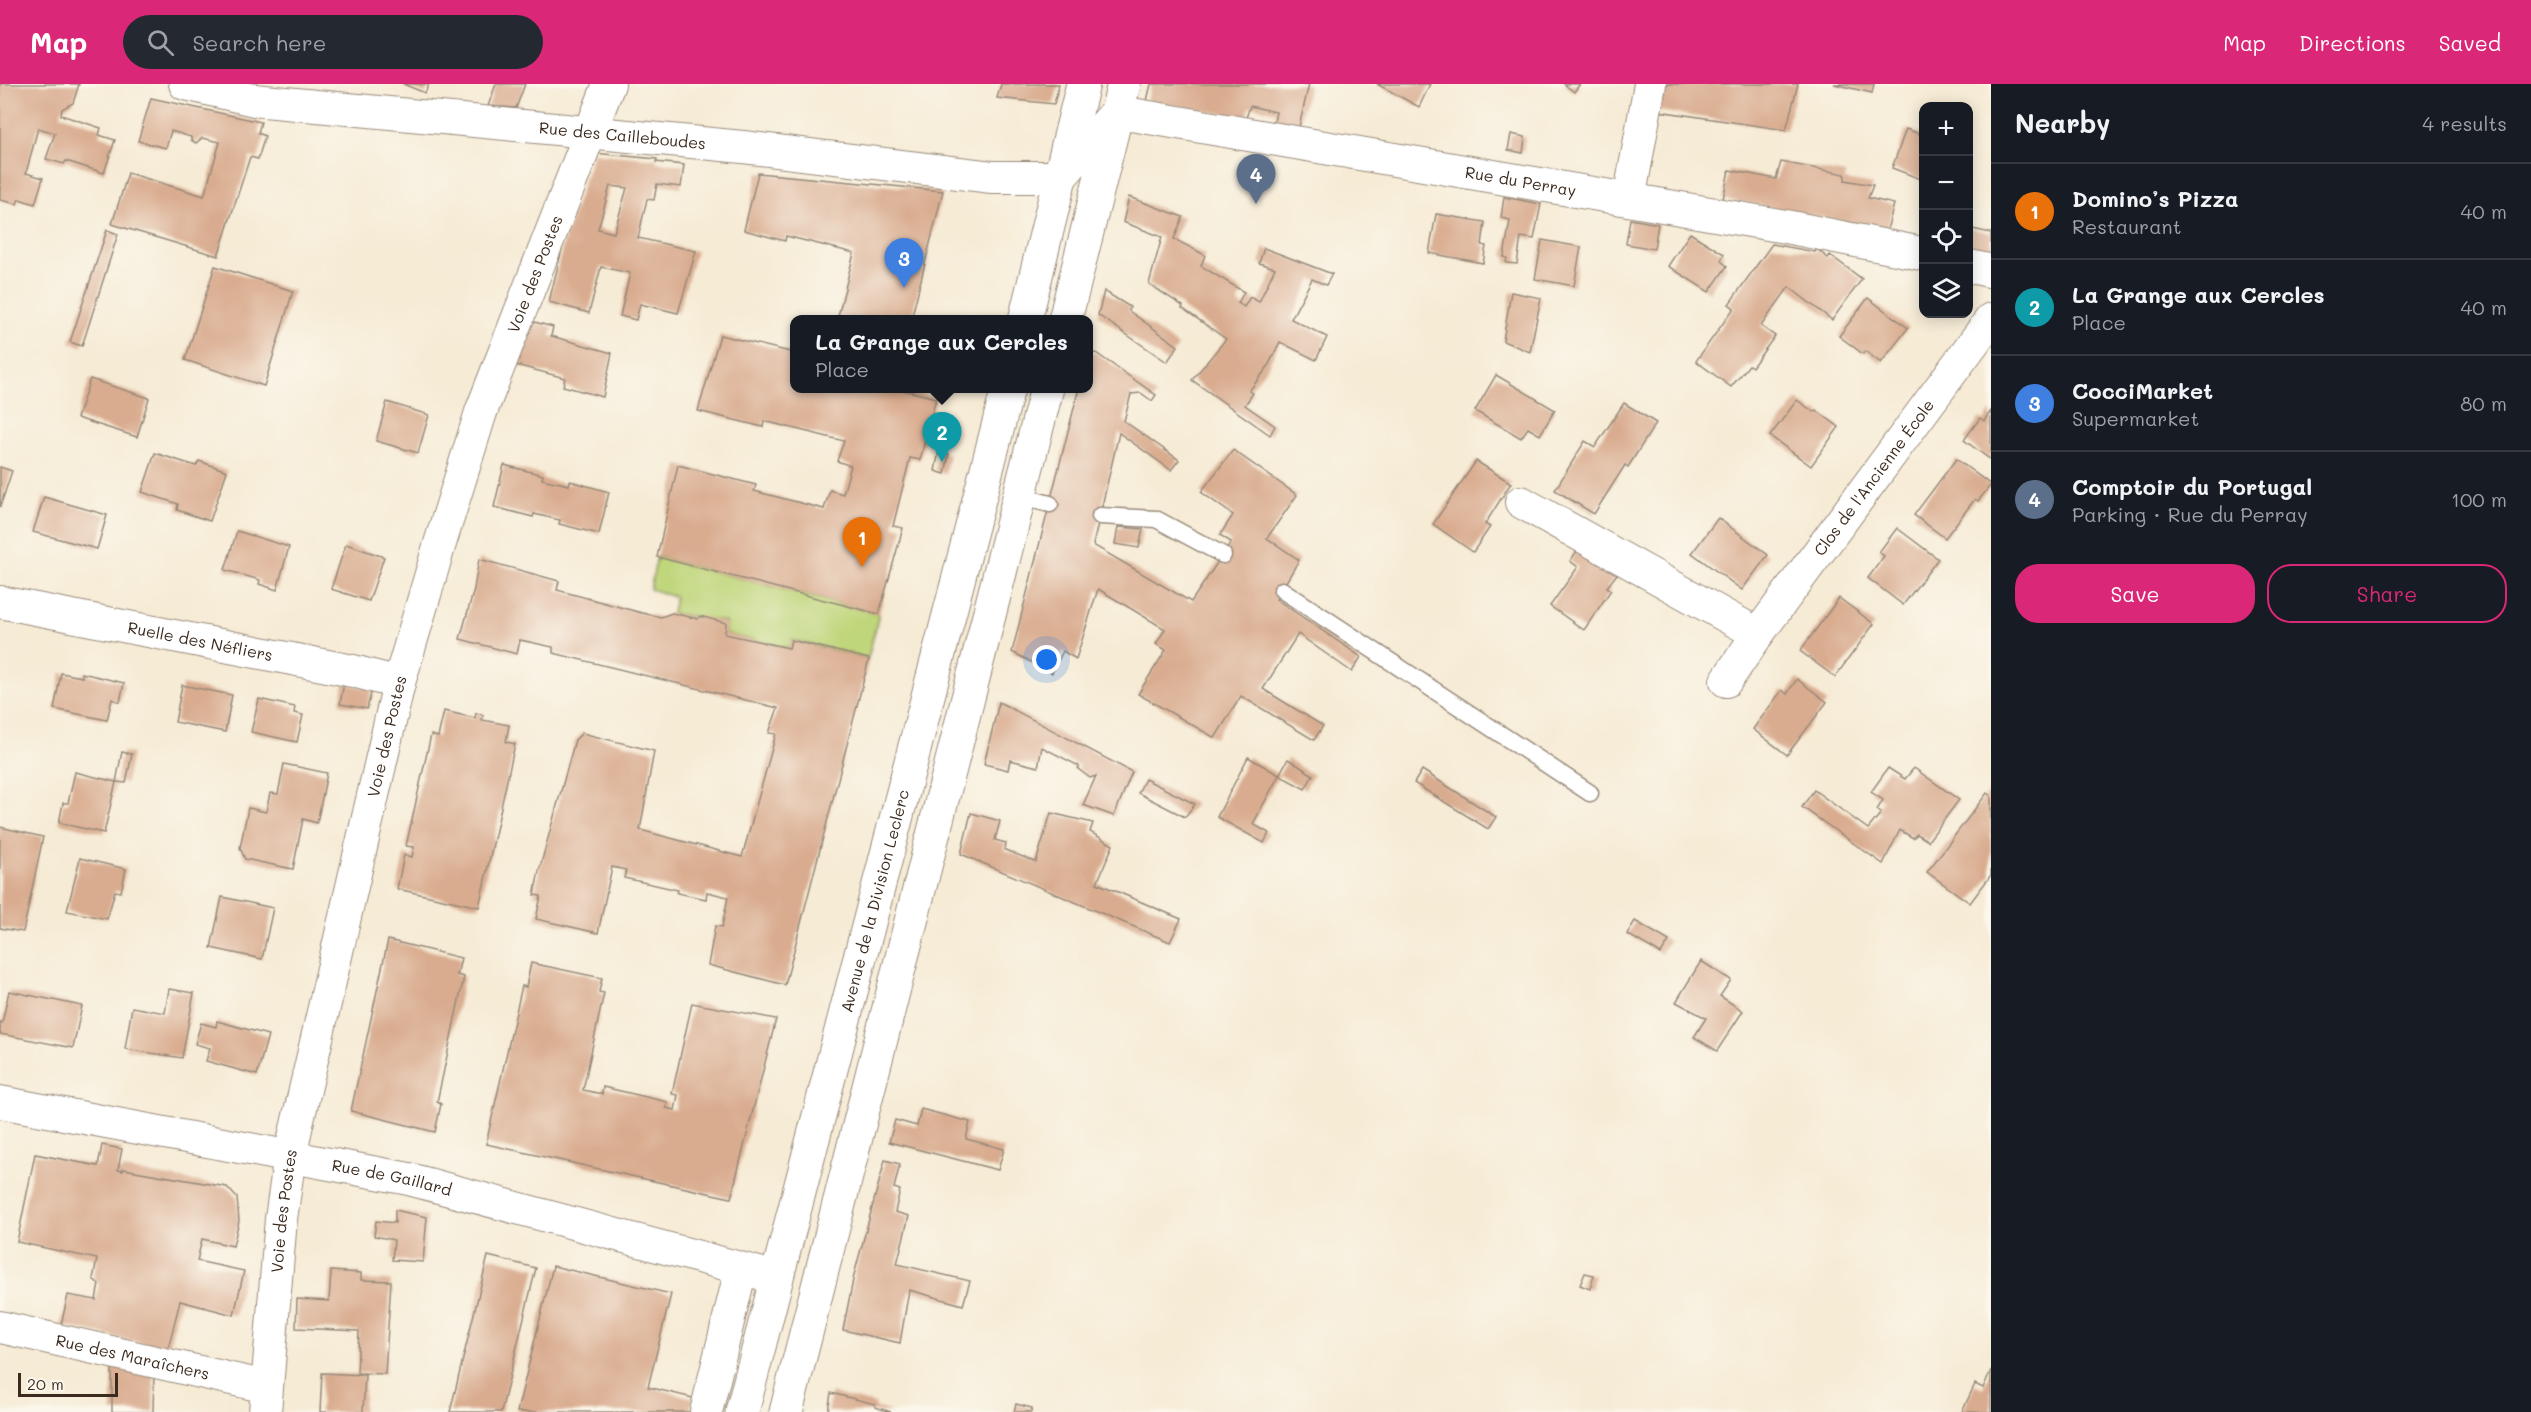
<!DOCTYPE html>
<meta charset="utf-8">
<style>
body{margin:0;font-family:Mali,sans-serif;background:#242831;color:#f1f3f6}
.controls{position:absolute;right:18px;top:18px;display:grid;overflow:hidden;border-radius:12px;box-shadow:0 3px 15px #0003}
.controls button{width:54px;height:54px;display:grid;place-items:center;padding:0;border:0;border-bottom:2px solid #363941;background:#171b24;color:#f1f3f6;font:30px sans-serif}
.scale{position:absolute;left:18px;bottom:15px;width:100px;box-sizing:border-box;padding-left:6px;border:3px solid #3b2a1e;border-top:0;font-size:16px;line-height:21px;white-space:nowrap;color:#3b2a1e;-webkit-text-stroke:4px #fbf7ec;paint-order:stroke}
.you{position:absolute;left:1047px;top:576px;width:21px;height:21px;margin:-15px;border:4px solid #fff;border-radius:50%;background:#1a73e8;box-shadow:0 0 0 9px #1a73e833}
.badge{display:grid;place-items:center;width:39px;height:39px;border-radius:50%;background:#db2777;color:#fff;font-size:20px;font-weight:700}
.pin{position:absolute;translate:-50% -50px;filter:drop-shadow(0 2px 3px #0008)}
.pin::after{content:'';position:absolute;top:32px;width:21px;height:18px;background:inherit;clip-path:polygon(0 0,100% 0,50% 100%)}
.popup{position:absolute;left:790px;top:231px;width:303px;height:78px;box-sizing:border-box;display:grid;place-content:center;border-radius:12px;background:#171b24;filter:drop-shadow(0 2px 4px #0005);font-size:20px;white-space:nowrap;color:#9ea1a6}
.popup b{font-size:22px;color:#f1f3f6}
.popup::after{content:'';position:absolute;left:50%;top:100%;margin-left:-12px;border:12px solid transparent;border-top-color:#171b24}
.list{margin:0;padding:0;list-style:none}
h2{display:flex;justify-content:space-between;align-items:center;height:78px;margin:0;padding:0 24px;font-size:26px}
h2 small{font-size:20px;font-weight:400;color:#9ea1a6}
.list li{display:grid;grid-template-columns:39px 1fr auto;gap:18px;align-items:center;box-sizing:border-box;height:96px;padding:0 24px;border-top:2px solid #363941}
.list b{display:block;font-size:22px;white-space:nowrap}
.list p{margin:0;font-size:20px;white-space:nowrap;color:#9ea1a6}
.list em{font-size:20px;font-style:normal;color:#9ea1a6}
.actions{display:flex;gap:12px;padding:18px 24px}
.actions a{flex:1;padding:14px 0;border:2px solid #db2777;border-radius:24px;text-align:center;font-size:21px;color:#db2777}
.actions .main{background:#db2777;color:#fff}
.icon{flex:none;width:33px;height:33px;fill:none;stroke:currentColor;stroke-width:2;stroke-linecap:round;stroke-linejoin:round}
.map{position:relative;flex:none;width:1991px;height:1328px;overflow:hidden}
header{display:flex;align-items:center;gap:36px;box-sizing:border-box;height:84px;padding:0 30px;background:#db2777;color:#fff}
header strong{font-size:28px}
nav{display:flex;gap:33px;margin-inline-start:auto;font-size:21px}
.search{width:420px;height:54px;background:#242831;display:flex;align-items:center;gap:15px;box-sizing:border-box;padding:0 21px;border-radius:33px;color:#9ea1a6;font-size:22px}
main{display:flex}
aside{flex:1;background:#171b24}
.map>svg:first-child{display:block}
.green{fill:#bfd67a;stroke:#7d804c;stroke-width:1.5}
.building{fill:#d9ac8f;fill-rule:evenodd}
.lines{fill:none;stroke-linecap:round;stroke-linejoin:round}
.lane-casing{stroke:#988a7a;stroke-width:19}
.street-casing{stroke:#988a7a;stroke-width:34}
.secondary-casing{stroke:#988a7a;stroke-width:35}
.primary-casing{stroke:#988a7a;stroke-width:35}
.lane{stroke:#fff;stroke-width:16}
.street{stroke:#fff;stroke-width:32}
.secondary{stroke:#fff;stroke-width:33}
.primary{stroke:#fff;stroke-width:33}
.labels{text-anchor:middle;stroke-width:5;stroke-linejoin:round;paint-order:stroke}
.street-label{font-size:16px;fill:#3b2a1e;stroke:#fbf7ec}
</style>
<header>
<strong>Map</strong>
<div class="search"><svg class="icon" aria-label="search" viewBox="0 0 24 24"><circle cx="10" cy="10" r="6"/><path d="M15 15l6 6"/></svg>Search here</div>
<nav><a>Map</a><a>Directions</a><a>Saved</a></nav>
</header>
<main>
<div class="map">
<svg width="1991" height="1328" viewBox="0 0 1991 1328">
<rect width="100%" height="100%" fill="#fbf7ec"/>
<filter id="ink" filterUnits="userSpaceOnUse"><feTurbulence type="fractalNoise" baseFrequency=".0167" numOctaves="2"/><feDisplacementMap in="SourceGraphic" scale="12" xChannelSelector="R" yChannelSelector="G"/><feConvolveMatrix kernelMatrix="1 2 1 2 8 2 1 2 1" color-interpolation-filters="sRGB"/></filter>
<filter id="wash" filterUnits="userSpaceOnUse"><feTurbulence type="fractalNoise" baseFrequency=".008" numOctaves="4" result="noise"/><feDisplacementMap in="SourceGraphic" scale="24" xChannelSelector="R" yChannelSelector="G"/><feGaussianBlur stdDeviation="1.35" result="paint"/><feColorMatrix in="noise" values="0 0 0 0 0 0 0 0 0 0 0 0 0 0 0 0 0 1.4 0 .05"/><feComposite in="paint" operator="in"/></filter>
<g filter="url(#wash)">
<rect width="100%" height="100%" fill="#f6ebd5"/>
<polygon class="green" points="657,473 879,530 868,574 792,556 789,564 725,550 726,538 672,529 675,513 650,505"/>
<g id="blocks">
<g class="building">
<polygon points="0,0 79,0 73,19 62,25 61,31 101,44 99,51 115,56 104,89 66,77 64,80 46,75 55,49 38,44 26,89 43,94 35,120 19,115 17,120 0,116"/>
<polygon points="403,0 429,0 425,9"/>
<polygon points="496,0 525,0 516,24 488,22"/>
<polygon points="1001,0 1059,0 1054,20 997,14"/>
<polygon points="1151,0 1309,0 1299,43 1274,38 1276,28 1250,22 1246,34 1147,17"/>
<polygon points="1377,0 1430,0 1419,23"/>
<polygon points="1564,0 1580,0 1574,8"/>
<polygon points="1656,0 1798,0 1786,46 1652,26"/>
<polygon points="1834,0 1874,0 1872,9"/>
<polygon points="151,14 261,38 258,49 265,52 258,75 250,73 218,172 112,140 128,89 204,112 220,58 202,54 196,59 191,56 191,53 171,47 166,64 138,57"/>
<polygon points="1906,45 1923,51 1923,96 1892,84"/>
<polygon points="1511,50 1525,53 1523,69 1508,66"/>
<path d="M593 69 657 75 656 78 684 81 681 103 657 100 654 116 647 115 638 154 696 167 678 229 640 220 636 236 620 232 630 189 601 183 589 229 549 218 564 157ZM610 102 627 104 614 149 598 145Z"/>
<polygon points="1781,78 1845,90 1845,96 1873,101 1868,114 1894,120 1886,150 1857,144 1859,140 1723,115 1729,86 1776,95"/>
<polygon points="758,89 943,107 911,236 837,236 854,169 786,152 785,157 744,146"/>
<polygon points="1129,113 1183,133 1174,155 1205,171 1201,182 1244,208 1238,219 1244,223 1250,213 1259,218 1275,184 1259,179 1264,164 1332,190 1326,201 1312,195 1291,235 1327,253 1316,276 1280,258 1267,284 1249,307 1253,309 1245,321 1275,342 1270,351 1192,296 1226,255 1182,224 1183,222 1149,200 1162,153 1123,138"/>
<polygon points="1504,113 1541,120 1534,155 1521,153 1517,180 1506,179 1507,174 1504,173 1510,136 1501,134"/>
<polygon points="1436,130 1485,138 1482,161 1486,162 1483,179 1429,169"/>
<polygon points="1630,135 1658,140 1654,165 1626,160"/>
<polygon points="1968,144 1991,149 1991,173 1968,167"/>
<polygon points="107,146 118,150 82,262 70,258"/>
<polygon points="1690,149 1724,170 1721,177 1727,182 1709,208 1668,182"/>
<polygon points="1542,156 1581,163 1574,202 1535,195"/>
<polygon points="1772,160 1815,168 1817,165 1828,174 1830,171 1862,195 1832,236 1789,203 1761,242 1775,252 1752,283 1749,281 1731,303 1696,277 1734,224 1729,220"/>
<polygon points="215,182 293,207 264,302 185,276"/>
<polygon points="1104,207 1130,223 1129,227 1178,262 1167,278 1098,231"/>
<polygon points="1511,208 1541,214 1530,268 1503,257"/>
<polygon points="1868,214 1908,244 1881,279 1865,267 1863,270 1839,252"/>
<polygon points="531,237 553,243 551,252 612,269 603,313 563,302 565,294 516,281"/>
<polygon points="720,251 795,269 795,304 895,304 936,314 920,376 910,374 893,442 903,444 879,530 657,473 678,381 756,401 754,407 824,425 830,406 843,410 851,382 837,377 844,357 764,337 763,343 698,327"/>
<polygon points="1096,269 1156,311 1152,317 1141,309 1131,310 1124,337 1179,376 1171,386 1119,349 1093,461 1191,518 1231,458 1220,451 1233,431 1201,408 1233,366 1297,411 1267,454 1299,476 1276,515 1361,573 1352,588 1298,550 1263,605 1323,642 1314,656 1241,612 1215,654 1138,610 1166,566 1156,560 1165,545 1098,505 1076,575 1063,567 1052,589 1012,568 1079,304 1089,304 1089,270"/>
<polygon points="1496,291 1555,326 1540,351 1528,344 1521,354 1475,327"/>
<polygon points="90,295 149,314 137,353 77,334"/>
<polygon points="1797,316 1814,328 1816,326 1839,343 1811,382 1770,352"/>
<polygon points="387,318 429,331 418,369 376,357"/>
<polygon points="1624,319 1656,339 1628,383 1625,381 1594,430 1555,406 1585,357 1595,363"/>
<polygon points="1991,327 1991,376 1964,356 1980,334 1984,337"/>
<polygon points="939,367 949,370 945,390 935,387"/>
<polygon points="155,369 196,382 199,377 227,387 210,437 177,426 178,420 142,408"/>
<polygon points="1956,375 1991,401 1978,417 1975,415 1945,454 1914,431"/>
<polygon points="1476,377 1511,399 1485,440 1490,443 1473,468 1433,440"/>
<polygon points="504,381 543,391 542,395 569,401 570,397 609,408 599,450 559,440 560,436 534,430 533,433 494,423"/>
<polygon points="0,383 12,387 0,423"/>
<polygon points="44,413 107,431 97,465 33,448"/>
<polygon points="1718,434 1768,471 1742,506 1692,469"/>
<polygon points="1118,443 1143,445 1139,464 1115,460"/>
<polygon points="1897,444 1938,475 1903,521 1868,494 1884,472 1879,468"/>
<polygon points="237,447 289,463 277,506 259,500 260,496 225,486"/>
<polygon points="346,460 384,473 369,517 331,505"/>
<polygon points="1579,464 1617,490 1607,503 1611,506 1584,546 1550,522 1578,483 1570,477"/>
<polygon points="479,475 559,497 557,506 642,529 661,533 672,529 698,535 700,532 726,539 725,550 789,564 791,556 869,575 785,901 708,881 715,842 722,843 728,813 707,808 706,815 677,809 678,806 624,794 626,786 612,783 598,849 536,835 541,812 534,811 539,787 575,656 582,649 654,667 640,746 742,773 776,650 769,649 778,624 553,569 553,563 520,556 517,570 460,555 474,505"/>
<polygon points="1839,514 1874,540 1835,593 1800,567"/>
<polygon points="61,589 82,593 82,589 124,599 120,618 112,615 107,636 54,625"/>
<polygon points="1797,595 1827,618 1787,671 1753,645 1782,606 1787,610"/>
<polygon points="344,599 372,605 367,625 340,620"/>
<polygon points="182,601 232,611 225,648 175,638"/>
<polygon points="259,615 295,623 294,629 303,631 297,658 251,648"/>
<polygon points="999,618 1132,688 1114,732 1083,721 1096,692 1090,694 1078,685 1079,682 1042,663 1038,683 1010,676 1008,686 984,680"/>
<polygon points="444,627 475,634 476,629 483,631 482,636 509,641 506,658 515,660 479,823 397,805 404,771 412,773 414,763 406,762 431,651 438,653"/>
<polygon points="122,668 132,670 126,699 116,698"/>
<polygon points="1248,673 1279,691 1253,740 1269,749 1264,759 1217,733"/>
<polygon points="1288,675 1313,691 1305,705 1279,691"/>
<polygon points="284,680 327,689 317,739 303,735 293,785 245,775 240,764 248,724 266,728 270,709 278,710"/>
<polygon points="1888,684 1905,695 1914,684 1959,716 1928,757 1917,750 1913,754 1900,746 1883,780 1802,723 1814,706 1868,745 1881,729 1877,726 1883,716 1871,708"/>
<polygon points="1422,686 1496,733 1488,745 1414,699"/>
<polygon points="75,688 116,698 104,749 59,739 63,719 68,719"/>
<polygon points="1145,695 1195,720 1185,733 1138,709"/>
<polygon points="1987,709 1991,712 1991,791 1970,819 1927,788"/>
<polygon points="971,729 1000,737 995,756 1006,759 1005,766 1036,778 1051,729 1093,739 1090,748 1113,761 1097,799 1181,835 1170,858 961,770"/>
<polygon points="0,743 43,753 23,848 0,844"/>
<polygon points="80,774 126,785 121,808 115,807 107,835 67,827"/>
<polygon points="222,813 273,824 262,875 211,864"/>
<polygon points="1635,837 1669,857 1661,870 1627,850"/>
<polygon points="388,856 461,874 457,891 464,893 437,1018 441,1020 435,1048 351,1027"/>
<polygon points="1701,877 1731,896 1720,912 1743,927 1717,967 1694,953 1706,934 1676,918"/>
<polygon points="531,879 602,894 599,908 604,909 583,1006 602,1010 603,1003 668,1018 666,1024 675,1026 678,1011 672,1010 692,919 776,935 731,1114 486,1060 522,902 526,903"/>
<polygon points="169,905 194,909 182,974 125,965 132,923 165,929"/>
<polygon points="9,907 82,922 73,964 0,950 0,938 2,939"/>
<polygon points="217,937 268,951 257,991 206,977 210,964 195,960 201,939 216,943"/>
<polygon points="921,1025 970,1038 966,1055 1004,1065 998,1086 889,1058 895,1036 917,1042"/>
<polygon points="102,1061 122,1065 118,1086 123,1087 123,1085 227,1103 237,1114 239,1137 233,1162 202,1155 197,1177 244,1187 234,1231 180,1217 168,1265 61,1241 68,1211 96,1216 99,1200 93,1195 97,1175 17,1158 35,1070 98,1082"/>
<polygon points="885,1076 900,1080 894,1104 900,1106 895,1128 909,1132 897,1180 970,1197 963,1221 909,1206 900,1259 843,1246 854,1191"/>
<polygon points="395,1126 427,1133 423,1178 392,1176 394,1156 374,1152 376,1137 395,1139"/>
<polygon points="488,1172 536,1184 501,1328 450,1328"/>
<polygon points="553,1182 671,1210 648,1303 693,1314 690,1328 517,1328"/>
<polygon points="331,1187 361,1189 361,1196 391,1197 385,1290 357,1289 359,1247 296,1244 297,1215 329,1217"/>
<polygon points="1585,1189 1594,1191 1590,1205 1580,1201"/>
<polygon points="112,1278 154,1287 153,1328 112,1328"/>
<polygon points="1991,1286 1991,1328 1962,1328 1975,1300 1983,1304"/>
<polygon points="322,1289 365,1291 363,1328 320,1328"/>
<polygon points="831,1309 875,1320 875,1323 891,1328 828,1328"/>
<polygon points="1016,1320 1032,1324 1031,1328 1014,1328"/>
</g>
</g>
</g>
<g filter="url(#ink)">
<use href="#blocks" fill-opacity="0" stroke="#988a7a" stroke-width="1.5"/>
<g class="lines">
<defs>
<g id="lane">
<polyline points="1019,412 1050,420"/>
<polyline points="1100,432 1156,435 1223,471"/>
<polyline points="1282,506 1590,709"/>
</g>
<g id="street">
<path id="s1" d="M185 0 254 16 743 63 992 93H1060"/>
<polyline points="1629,116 1650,0"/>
<path id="s2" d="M1521 418 1758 550 1991 235"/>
<path id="s3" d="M0 518 353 587 399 599"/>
<polyline points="1726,597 1758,550"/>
<path id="s4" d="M0 1018 409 1095 777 1194"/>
<path id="s5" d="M0 1243 267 1303"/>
<path id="s6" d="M265 1328 281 1135 290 1071 399 599 438 466 481 328 609 0"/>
<polyline points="706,1328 741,1185"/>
</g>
<g id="secondary">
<path id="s7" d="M1060 93 1117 28 1788 143 1924 170"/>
<polyline points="1968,182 1991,187"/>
</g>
<g id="primary">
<polyline points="1025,236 1083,0"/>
<polyline points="1065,236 1124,0"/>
<path id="s8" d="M742 1328 1008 304"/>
<polyline points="786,1328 1047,304"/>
</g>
</defs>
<use href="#lane" class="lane-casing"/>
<use href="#street" class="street-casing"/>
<use href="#secondary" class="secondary-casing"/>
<use href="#primary" class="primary-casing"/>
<use href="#lane" class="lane"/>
<use href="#street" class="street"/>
<use href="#secondary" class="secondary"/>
<use href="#primary" class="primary"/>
</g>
</g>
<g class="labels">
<g class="street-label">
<text dy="6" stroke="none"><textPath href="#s1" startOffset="441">Rue des Cailleboudes</textPath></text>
<text dy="6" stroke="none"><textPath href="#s7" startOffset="496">Rue du Perray</textPath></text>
<text dy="6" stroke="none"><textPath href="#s6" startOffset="1174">Voie des Postes</textPath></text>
<text dy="6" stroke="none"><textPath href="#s2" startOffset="466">Clos de l'Ancienne École</textPath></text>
<text dy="6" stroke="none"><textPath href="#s3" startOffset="204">Ruelle des Néfliers</textPath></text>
<text dy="6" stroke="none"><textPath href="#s6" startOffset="688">Voie des Postes</textPath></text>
<text dy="6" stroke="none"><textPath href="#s8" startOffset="528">Avenue de la Division Leclerc</textPath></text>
<text dy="6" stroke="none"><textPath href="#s4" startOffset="399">Rue de Gaillard</textPath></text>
<text dy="6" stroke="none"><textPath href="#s6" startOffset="202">Voie des Postes</textPath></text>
<text dy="6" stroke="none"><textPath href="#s5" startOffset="136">Rue des Maraîchers</textPath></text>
</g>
</g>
</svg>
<div class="controls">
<button>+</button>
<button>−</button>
<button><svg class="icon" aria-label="locate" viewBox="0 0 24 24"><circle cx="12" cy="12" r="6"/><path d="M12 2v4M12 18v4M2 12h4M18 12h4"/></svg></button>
<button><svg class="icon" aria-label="layers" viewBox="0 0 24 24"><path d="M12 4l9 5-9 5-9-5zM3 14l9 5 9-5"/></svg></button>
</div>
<div class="scale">20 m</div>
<div class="you"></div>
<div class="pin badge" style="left:862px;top:483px;background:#e8710a">1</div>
<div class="pin badge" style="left:942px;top:378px;background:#0f9aa8">2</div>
<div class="popup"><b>La Grange aux Cercles</b>Place</div>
<div class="pin badge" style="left:904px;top:204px;background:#3f7fe0">3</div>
<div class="pin badge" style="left:1256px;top:120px;background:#5c6f8a">4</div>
</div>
<aside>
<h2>Nearby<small>4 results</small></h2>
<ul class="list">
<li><span class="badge" style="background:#e8710a">1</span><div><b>Domino’s Pizza</b><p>Restaurant</p></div><em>40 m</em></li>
<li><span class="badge" style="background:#0f9aa8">2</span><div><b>La Grange aux Cercles</b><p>Place</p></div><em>40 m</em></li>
<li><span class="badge" style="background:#3f7fe0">3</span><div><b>CocciMarket</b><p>Supermarket</p></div><em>80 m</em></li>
<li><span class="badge" style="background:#5c6f8a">4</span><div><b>Comptoir du Portugal</b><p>Parking · Rue du Perray</p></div><em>100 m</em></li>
</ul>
<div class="actions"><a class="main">Save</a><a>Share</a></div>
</aside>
</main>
